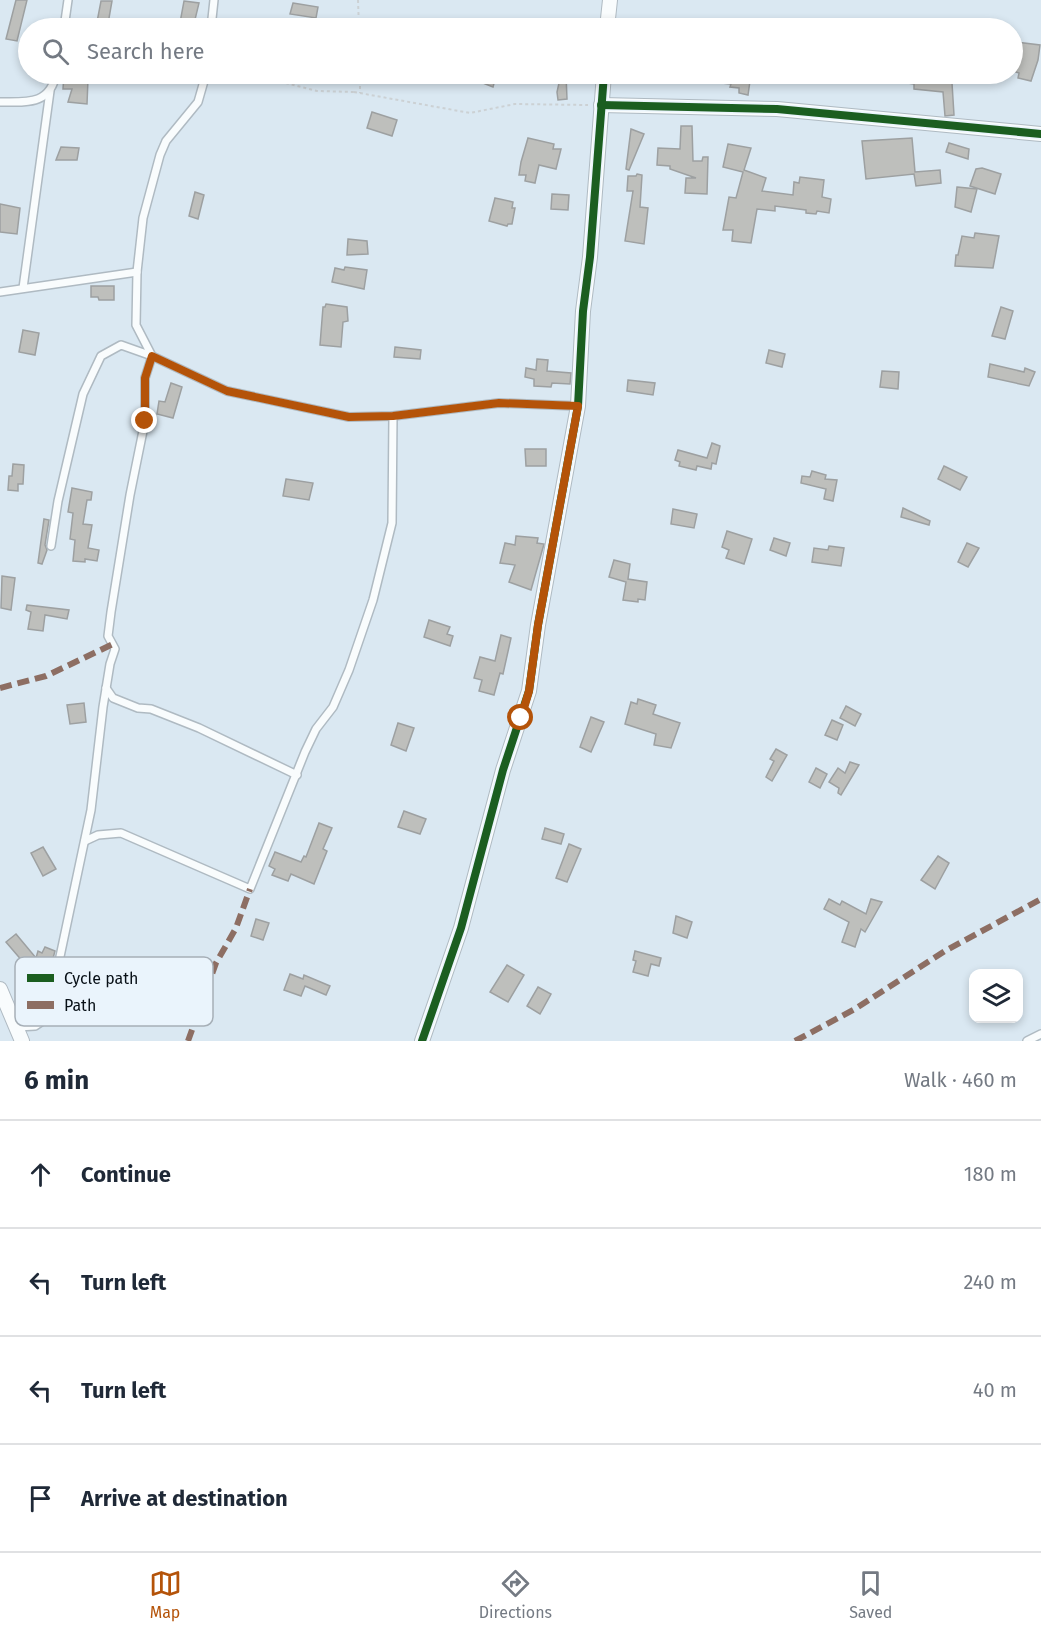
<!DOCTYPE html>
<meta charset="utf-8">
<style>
body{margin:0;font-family:"Fira Sans",sans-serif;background:#f2f2f3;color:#1f2937}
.controls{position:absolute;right:18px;bottom:18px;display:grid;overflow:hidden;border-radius:12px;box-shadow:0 3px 9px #0003}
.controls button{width:54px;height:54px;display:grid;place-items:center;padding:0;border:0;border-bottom:2px solid #e0e1e3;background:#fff;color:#1f2937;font:30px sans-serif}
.stop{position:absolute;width:18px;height:18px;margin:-14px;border:4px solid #b45309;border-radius:50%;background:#fff}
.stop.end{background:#b45309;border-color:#fff;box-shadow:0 2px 6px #0008}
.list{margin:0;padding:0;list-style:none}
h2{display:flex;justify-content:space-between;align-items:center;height:78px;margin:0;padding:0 24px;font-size:26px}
h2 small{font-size:20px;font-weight:400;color:#747a83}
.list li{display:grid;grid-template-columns:39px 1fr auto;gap:18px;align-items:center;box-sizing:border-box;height:108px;padding:0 24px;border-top:2px solid #e0e1e3}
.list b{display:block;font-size:22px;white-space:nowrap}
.list em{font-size:20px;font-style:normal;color:#747a83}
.icon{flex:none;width:33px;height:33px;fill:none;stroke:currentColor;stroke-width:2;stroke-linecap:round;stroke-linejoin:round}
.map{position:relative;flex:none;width:1041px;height:1041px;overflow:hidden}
.search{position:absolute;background:#fff;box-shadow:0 3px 9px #0003;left:18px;right:18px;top:18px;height:66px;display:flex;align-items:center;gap:15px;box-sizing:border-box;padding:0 21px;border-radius:33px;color:#747a83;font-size:22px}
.sheet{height:510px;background:#fff}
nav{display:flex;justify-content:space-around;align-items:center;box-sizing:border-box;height:84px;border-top:2px solid #e0e1e3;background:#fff;font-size:16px;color:#747a83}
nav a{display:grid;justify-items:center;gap:3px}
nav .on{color:#b45309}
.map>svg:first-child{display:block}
.building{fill:#bebfbc;stroke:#9da0a1;stroke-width:1.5}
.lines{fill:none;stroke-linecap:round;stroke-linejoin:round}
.service-casing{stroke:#afbac2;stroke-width:10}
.minor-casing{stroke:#afbac2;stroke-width:16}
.path{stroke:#ccd1d4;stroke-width:2;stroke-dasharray:3 3;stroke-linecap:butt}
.service{stroke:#f9fcfd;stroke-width:7}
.minor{stroke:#f9fcfd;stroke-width:14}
.quiet{stroke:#8d6e63;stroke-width:6;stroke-dasharray:12 6;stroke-linecap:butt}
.cycleway-casing{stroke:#eaf4fc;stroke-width:11}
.cycleway{stroke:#1b5e20;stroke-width:8}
.route{stroke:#b45309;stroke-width:8}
.key{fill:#eaf4fc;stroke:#a6afb7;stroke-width:1.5}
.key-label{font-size:16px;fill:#070f16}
</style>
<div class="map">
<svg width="1041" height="1041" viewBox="0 0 1041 1041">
<rect width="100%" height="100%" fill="#dae8f2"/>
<g class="building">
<polygon points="16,0 27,0 17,41 6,39"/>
<polygon points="101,1 112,1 108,24 97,22"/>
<polygon points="184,1 199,3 193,28 179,28"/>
<polygon points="293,3 318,7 316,18 290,14"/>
<polygon points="1016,42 1040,45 1038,60 1031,81 1018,78 1019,73 1013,71 1017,57 1013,57"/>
<polygon points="64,74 88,79 87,104 68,102 72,89 63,89"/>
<polygon points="460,74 488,74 496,76 493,87"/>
<polygon points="561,74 566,74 567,99 558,100 557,92"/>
<polygon points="713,74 751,74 748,95 739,93 739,88 730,87 731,84 712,82"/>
<polygon points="896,74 914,75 914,74 919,74 927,76 928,74 945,74 942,81 952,83 954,115 945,116 943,92 914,89 914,84 895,81"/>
<polygon points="372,112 397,120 392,136 367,128"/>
<polygon points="681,126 692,126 693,161 702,161 703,157 708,157 707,194 685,193 686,178 696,178 670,169 670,166 657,165 658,148 680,149"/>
<polygon points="631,129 644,134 629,170 626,169"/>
<polygon points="528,138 554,144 553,149 561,149 556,169 539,165 535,183 525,181 526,175 519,175 521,162"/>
<polygon points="912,138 915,172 940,170 941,183 916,186 914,174 866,179 862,141"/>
<polygon points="949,143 969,149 968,159 946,152"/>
<polygon points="728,144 751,148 744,170 766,178 762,191 793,195 794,182 799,183 800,177 824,180 822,197 831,199 829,213 817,211 816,214 806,213 806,210 775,206 775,211 757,209 751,243 732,241 733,230 723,230 729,197 736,198 743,172 723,167"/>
<polygon points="61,147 79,148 77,160 56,160"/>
<polygon points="982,168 1001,174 995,194 970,186 976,169"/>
<polygon points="637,174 642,175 640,207 648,208 644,244 625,241 633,191 627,191 628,176 636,176"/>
<polygon points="957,187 977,189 971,212 955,207"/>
<polygon points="195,192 204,195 198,219 189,216"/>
<polygon points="552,194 569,195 568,210 551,209"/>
<polygon points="495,198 513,202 512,208 515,208 512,224 508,224 507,226 489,221"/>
<polygon points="0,204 20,208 17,234 0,232"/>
<polygon points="975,233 999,236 993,268 955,266 956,255 958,255 962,236 974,238"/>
<polygon points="348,239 367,241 368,254 347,255"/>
<polygon points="345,267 367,270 364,289 332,282 335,268 344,270"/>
<polygon points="91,286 114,286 114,300 99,300 98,297 91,297"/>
<polygon points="326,304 347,307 348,321 343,322 341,347 320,345 323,307 325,307"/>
<polygon points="1001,307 1013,311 1005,339 992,336"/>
<polygon points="23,330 39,333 35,355 19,352"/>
<polygon points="395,347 421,350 420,359 394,357"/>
<polygon points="769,350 785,354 782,367 766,363"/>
<polygon points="537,359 548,360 547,371 571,373 570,384 552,383 551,387 534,386 534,379 525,377 526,368 536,370"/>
<polygon points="990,364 1024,372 1025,368 1035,372 1029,386 988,377"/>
<polygon points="882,371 899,372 898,389 880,387"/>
<polygon points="628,380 655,383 653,395 627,391"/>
<polygon points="171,383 182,387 173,418 157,414 159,401 165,402"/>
<polygon points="712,443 720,446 716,464 712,463 711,469 697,466 696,470 679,466 680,462 675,460 678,450 707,458"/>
<polygon points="525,449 546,449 546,466 526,466"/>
<polygon points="13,464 24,465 23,484 18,484 18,491 8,490 9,476 12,476"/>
<polygon points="944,466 967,477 960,490 938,479"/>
<polygon points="812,471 826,475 825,479 837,480 833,501 824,499 826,489 801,483 802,476 810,477"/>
<polygon points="286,479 313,483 309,500 283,496"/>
<polygon points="72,488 92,492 91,500 87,500 83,524 92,525 88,548 99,550 97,561 85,559 85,562 73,561 75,540 70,539 73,513 68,512"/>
<polygon points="903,508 930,521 929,525 901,517"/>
<polygon points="673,509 697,514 694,528 671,524"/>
<polygon points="44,519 49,520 45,545 47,550 42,564 38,563"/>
<polygon points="727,531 752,539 744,564 726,558 729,550 722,547"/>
<polygon points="516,536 538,538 537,543 544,544 531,590 509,582 515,565 500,563 505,543 515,545"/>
<polygon points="774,538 790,543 786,556 770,550"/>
<polygon points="967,543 979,548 968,567 958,562"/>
<polygon points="829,546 844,548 841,566 812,562 814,548 828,550"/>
<polygon points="614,560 630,564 628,579 647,582 645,600 638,599 638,602 623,600 626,582 609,577"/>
<polygon points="2,576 15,578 11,610 1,608"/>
<polygon points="27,605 69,610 67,619 45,615 43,631 28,629 31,612 26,610"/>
<polygon points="429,620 450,627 447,634 453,636 450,646 424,637"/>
<polygon points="501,635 511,638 503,674 500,673 494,695 479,691 482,680 474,678 480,657 495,661"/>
<polygon points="638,699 656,705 653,714 680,723 671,748 654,745 656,734 625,724 631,702 637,704"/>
<polygon points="84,703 86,722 70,724 67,705"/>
<polygon points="846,706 861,714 855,726 840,718"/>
<polygon points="591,717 604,722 591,752 580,747"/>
<polygon points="832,720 843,725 837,740 825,735"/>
<polygon points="398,723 414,728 406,751 391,745"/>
<polygon points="776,749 787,755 772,781 766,777 774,761 770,759"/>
<polygon points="850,762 859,765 841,795 838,793 839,788 829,782 838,768 845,773"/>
<polygon points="816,768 827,774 820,788 809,782"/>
<polygon points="404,811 426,819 420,834 398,827"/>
<polygon points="319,823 332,828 323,849 327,851 314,884 291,874 288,881 272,875 275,869 269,866 275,852 301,862 304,856 306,857"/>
<polygon points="545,828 564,834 561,844 542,839"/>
<polygon points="569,844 581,849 567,882 556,878"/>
<polygon points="43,847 56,869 43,876 31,853"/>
<polygon points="938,856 949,863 935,889 921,880"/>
<polygon points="829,899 840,905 842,901 866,914 871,899 882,902 865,932 861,929 855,947 842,942 849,922 824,909"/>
<polygon points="676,916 692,922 687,938 673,933"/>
<polygon points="256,919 269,923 263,940 251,936"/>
<polygon points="16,934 36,958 38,951 42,953 45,947 55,951 52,962 48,960 44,968 47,972 23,962 6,942"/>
<polygon points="635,951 661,958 659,966 651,964 648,976 633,972 636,961 633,960"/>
<polygon points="507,965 524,975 508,1002 490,992"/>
<polygon points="290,974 303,979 304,975 330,986 326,995 305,986 301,996 284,990"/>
<polygon points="538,987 551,994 540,1014 527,1006"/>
</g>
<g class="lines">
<defs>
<g id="service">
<polyline points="64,28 68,0"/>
<polyline points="211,28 214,0"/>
<path d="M0 102C27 102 50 105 56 74"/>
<polyline points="23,288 50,91"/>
<polyline points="0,292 137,272"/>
<polyline points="51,546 58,501 83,394 101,356 121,345 152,356 136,325 137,272 143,218 160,155 166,141 198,102 206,74"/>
<polyline points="106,688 113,698 138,708 151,709 199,728 297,775"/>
<polyline points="85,841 98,835 121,833 250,889 305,752 316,729 333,707 349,670 373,600 392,523 393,416"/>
<polyline points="18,1027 35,1026 47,1018 91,810 103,707 110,664 115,649 108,636 111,612 130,495 145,421 145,378 152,356 227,391 349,417 393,416 499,403 578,406"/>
<polyline points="1027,1041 1041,1034"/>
</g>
<g id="minor">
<polyline points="607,28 610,0"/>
<polyline points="601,105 777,109 1041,134"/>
<polyline points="0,989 22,1041"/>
<polyline points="422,1041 461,928 503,770 529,691 538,625 578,406 583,311 590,257 604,74"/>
</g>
</defs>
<use href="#service" class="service-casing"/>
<use href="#minor" class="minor-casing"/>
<g class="path">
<polyline points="358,0 359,28"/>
<polyline points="251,74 317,91 354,92"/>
<polyline points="360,74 360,93"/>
<polyline points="354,92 470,113 515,104 588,105"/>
</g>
<use href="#service" class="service"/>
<use href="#minor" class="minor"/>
<g class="quiet">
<polyline points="0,688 46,676 113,644"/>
<polyline points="188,1041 216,963 236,928 250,889"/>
<polyline points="795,1041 855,1009 945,951 1041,899"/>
</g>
<defs>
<g id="cycleway">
<polyline points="601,105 777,109 1041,134"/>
<polyline points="422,1041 461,928 503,770 529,691 538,625 578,406 583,311 590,257 604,74"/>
</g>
</defs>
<use href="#cycleway" class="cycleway-casing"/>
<use href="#cycleway" class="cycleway"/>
</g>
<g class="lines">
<polyline class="route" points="145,421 145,378 152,356 227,391 349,417 393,416 499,403 578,406 538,625 529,691 521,718"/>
</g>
<rect x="15" y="957" width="198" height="69" rx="9" class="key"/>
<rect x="27" y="974" width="27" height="8" fill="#1b5e20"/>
<rect x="27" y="1001" width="27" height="8" fill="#8d6e63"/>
<g class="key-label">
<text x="64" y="984">Cycle path</text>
<text x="64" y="1011">Path</text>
</g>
</svg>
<div class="controls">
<button><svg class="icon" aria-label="layers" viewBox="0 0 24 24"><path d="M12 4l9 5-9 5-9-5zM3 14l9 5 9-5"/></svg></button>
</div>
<div class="stop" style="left:521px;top:718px"></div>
<div class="stop end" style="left:145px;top:421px"></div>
<div class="search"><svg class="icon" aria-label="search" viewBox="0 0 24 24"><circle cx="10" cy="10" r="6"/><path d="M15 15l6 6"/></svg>Search here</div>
</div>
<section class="sheet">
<h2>6 min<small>Walk · 460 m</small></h2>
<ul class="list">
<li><svg class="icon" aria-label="ahead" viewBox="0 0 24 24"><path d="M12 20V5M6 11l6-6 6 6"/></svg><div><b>Continue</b></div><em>180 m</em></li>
<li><svg class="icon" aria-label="left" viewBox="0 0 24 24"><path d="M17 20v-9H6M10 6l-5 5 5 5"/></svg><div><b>Turn left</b></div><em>240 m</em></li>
<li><svg class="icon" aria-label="left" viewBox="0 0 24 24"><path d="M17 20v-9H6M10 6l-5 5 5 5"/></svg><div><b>Turn left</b></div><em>40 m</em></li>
<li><svg class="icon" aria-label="arrive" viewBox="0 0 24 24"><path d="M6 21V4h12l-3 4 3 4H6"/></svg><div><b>Arrive at destination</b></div></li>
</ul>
</section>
<nav>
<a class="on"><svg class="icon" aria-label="map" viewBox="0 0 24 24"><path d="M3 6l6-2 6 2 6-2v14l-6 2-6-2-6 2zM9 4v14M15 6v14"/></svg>Map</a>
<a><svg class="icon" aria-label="directions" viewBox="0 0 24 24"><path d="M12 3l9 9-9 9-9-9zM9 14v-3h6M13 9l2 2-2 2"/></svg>Directions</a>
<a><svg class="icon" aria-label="saved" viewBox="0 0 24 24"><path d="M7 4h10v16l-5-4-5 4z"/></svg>Saved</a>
</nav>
